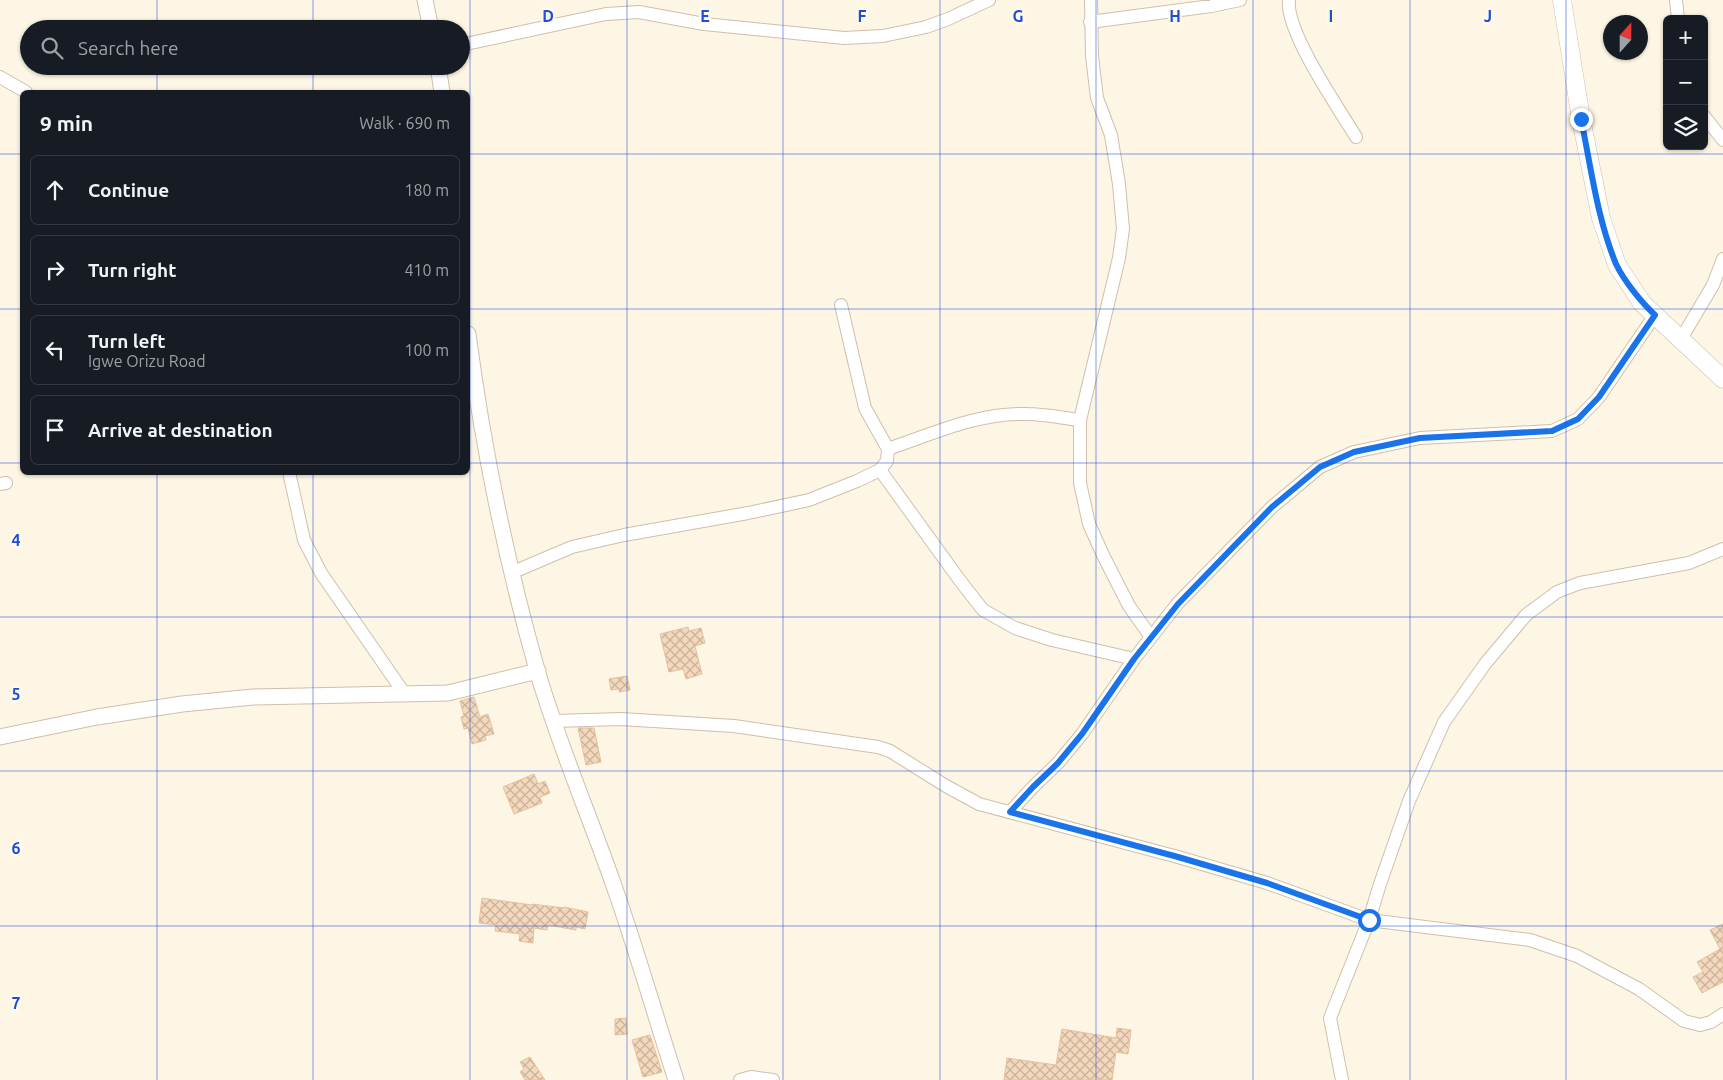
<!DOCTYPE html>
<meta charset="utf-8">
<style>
body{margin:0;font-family:Ubuntu,sans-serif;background:#20242c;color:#f1f3f6}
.controls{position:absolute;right:15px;top:15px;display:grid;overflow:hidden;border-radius:8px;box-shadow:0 1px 4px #0004}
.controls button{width:45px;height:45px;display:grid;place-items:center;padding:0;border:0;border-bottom:1px solid #363941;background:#171b24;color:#f1f3f6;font:25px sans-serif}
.compass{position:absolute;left:1603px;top:15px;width:45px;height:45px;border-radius:50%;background:#171b24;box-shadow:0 1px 4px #0004;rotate:21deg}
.stop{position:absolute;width:15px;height:15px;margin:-11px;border:4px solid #1a73e8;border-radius:50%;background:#fff}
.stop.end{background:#1a73e8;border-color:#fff;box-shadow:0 1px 5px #0008}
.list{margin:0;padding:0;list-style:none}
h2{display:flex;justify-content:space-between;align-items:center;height:65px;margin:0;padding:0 20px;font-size:21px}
h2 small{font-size:16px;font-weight:400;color:#9ea1a6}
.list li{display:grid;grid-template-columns:32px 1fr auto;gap:15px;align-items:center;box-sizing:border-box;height:70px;margin:0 10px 10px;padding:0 10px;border:1px solid #363941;border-radius:8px}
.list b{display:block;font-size:19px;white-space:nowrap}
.list p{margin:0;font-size:16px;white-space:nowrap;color:#9ea1a6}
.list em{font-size:16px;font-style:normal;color:#9ea1a6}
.icon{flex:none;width:28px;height:28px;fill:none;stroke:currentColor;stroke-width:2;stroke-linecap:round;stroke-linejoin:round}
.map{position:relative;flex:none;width:1723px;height:1080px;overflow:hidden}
.search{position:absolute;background:#171b24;box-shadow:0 1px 4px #0004;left:20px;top:20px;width:450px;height:55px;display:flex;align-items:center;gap:12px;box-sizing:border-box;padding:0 18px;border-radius:28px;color:#9ea1a6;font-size:19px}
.panel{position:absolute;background:#171b24;box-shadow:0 1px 4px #0004;left:20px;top:90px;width:450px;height:385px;border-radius:8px}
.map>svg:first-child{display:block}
.building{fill:url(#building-cross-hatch);stroke:#e6c19d}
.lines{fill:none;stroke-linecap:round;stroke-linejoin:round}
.minor-casing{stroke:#cfbfab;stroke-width:14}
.tertiary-casing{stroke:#cfbfab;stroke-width:17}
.secondary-casing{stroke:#d2c0a8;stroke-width:19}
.minor{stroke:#fff;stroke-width:12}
.tertiary{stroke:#fff;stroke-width:15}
.secondary{stroke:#fff;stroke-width:18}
.route{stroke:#1a73e8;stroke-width:6}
.grid{fill:none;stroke:#1d4ed8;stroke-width:1;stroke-opacity:0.55}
.grid-label{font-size:16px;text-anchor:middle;font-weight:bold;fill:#1d4ed8;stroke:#fffaec;stroke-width:5;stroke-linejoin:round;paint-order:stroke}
</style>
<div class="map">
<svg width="1723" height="1080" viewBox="0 0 1723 1080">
<defs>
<pattern id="building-cross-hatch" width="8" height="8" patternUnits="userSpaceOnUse" patternTransform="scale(1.25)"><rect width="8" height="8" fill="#f3d8bc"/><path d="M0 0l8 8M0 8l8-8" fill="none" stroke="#c9b29b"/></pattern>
</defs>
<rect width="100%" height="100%" fill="#fdf6e5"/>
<g class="building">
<polygon points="688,627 689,631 701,628 705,643 695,646 702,674 686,679 683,669 669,672 660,634"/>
<polygon points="627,676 630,690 619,692 619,689 611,690 609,679"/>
<polygon points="474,697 480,717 488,714 494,734 485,736 486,740 472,744 468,728 464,729 461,717 464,716 460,701"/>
<polygon points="578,728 594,728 601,762 586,765"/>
<polygon points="534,774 538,784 545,781 550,793 540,797 542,803 514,814 503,787"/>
<polygon points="482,898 532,905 532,904 564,908 564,907 588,912 585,929 576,927 576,930 548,925 547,930 534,928 533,943 519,941 520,934 495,931 496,925 479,923"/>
<polygon points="1723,924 1723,982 1702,993 1693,977 1703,972 1697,962 1720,949 1710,930"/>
<polygon points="626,1018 627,1034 615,1035 615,1019"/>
<polygon points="1117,1028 1131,1030 1128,1054 1116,1052 1112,1080 1004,1080 1007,1058 1056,1065 1062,1029 1116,1038"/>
<polygon points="650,1035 662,1072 643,1077 632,1040"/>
<polygon points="530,1057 545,1080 525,1080 520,1072 524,1069 520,1062"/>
</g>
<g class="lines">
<defs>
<g id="minor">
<polyline points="1091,0 1092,56 1097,98 1111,135 1119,184 1123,229 1119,258 1080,420 1080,483 1089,524 1103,555 1129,606 1151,637"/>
<path d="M1289 0C1285 31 1339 109 1356 137"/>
<polyline points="1676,0 1678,19"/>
<polyline points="1090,22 1211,6 1240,0"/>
<polyline points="461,45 606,14 639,12 704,24 844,38 883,36 926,27 948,19 989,0"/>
<polyline points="0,77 26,92"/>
<polyline points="1704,116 1723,140"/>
<polyline points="1681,339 1713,285 1723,259"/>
<path d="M888 449C932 434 979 412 1027 414 1044 414 1063 418 1080 420"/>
<polyline points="880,470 961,582 983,610 1015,628 1052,640 1134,659"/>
<polyline points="289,472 304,540 321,573 404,693"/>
<polyline points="0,484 6,483"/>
<polyline points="511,573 572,547 624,535 748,513 809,500 857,481 880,470 887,461 888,449 865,408 841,305"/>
<polyline points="553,721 621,719 734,726 878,747 890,751 946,786 979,804 1178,857 1267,883 1369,920 1530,940 1577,956 1639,989 1684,1021 1700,1025 1711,1022 1723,1014"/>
<polyline points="1010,812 1033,787 1058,763 1082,734 1134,659 1178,603 1272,507 1320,467 1354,452 1420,438 1552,431 1578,419 1599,397 1655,315"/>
<polyline points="740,1080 751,1077 773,1080"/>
<polyline points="1342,1080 1330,1018 1369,920 1380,884 1409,801 1444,722 1485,664 1526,615 1557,592 1580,583 1689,563 1723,549"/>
</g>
<g id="tertiary">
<polyline points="425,0 431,29"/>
<polyline points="438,66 442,92"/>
<path d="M468 334C483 448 506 560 537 670 558 743 588 812 613 883 636 948 655 1015 676 1080"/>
<polyline points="0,737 97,717 182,704 253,697 448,693 538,671"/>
</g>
<polyline id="secondary" points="1562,0 1581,119 1601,218 1617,265 1642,303 1723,379"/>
</defs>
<use href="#minor" class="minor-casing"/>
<use href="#tertiary" class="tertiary-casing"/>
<use href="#secondary" class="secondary-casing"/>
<use href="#minor" class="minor"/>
<use href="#tertiary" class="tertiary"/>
<use href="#secondary" class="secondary"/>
</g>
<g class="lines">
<path class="route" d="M1369 920 1267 883 1178 857 1010 812 1033 787 1058 763 1082 734 1134 659 1178 604 1272 507 1320 467 1354 452 1420 438 1552 431 1578 419 1599 397 1655 315C1642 303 1624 281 1616 264 1597 218 1591 167 1581 119"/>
</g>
<path class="grid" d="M157 0V29M313 0V29M470 0V1080M627 0V1080M783 0V1080M940 0V1080M1096 0V1080M1253 0V1080M1410 0V1080M1566 0V1080M157 66V92M313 66V92M0 154H22M468 154H1723M0 309H22M468 309H1723M0 463H22M468 463H1723M157 472V1080M313 472V1080M0 617H1723M0 771H1723M0 926H1723"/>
<g class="grid-label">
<text x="548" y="22">D</text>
<text x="705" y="22">E</text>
<text x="862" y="22">F</text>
<text x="1018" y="22">G</text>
<text x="1175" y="22">H</text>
<text x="1331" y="22">I</text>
<text x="1488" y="22">J</text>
<text x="16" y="546">4</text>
<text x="16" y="700">5</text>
<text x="16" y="854">6</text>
<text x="16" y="1009">7</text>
</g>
</svg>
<div class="controls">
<button>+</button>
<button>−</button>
<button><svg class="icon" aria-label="layers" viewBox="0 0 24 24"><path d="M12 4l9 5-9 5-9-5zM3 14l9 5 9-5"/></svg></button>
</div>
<svg class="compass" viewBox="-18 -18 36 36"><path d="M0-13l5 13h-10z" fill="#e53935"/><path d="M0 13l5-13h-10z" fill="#9ea1a6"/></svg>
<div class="stop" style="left:1369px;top:920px"></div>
<div class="stop end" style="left:1581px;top:119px"></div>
<div class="search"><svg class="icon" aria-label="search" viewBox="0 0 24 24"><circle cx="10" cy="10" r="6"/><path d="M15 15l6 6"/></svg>Search here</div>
<section class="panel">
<h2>9 min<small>Walk · 690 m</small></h2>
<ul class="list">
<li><svg class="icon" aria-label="ahead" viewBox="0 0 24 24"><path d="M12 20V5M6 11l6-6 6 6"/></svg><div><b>Continue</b></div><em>180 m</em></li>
<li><svg class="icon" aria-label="right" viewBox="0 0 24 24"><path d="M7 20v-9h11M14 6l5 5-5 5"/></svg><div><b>Turn right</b></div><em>410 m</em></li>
<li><svg class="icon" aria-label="left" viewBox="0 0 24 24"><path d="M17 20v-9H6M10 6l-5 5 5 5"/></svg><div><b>Turn left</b><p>Igwe Orizu Road</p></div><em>100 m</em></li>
<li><svg class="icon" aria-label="arrive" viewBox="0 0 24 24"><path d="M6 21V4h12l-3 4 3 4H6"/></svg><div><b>Arrive at destination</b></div></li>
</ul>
</section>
</div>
